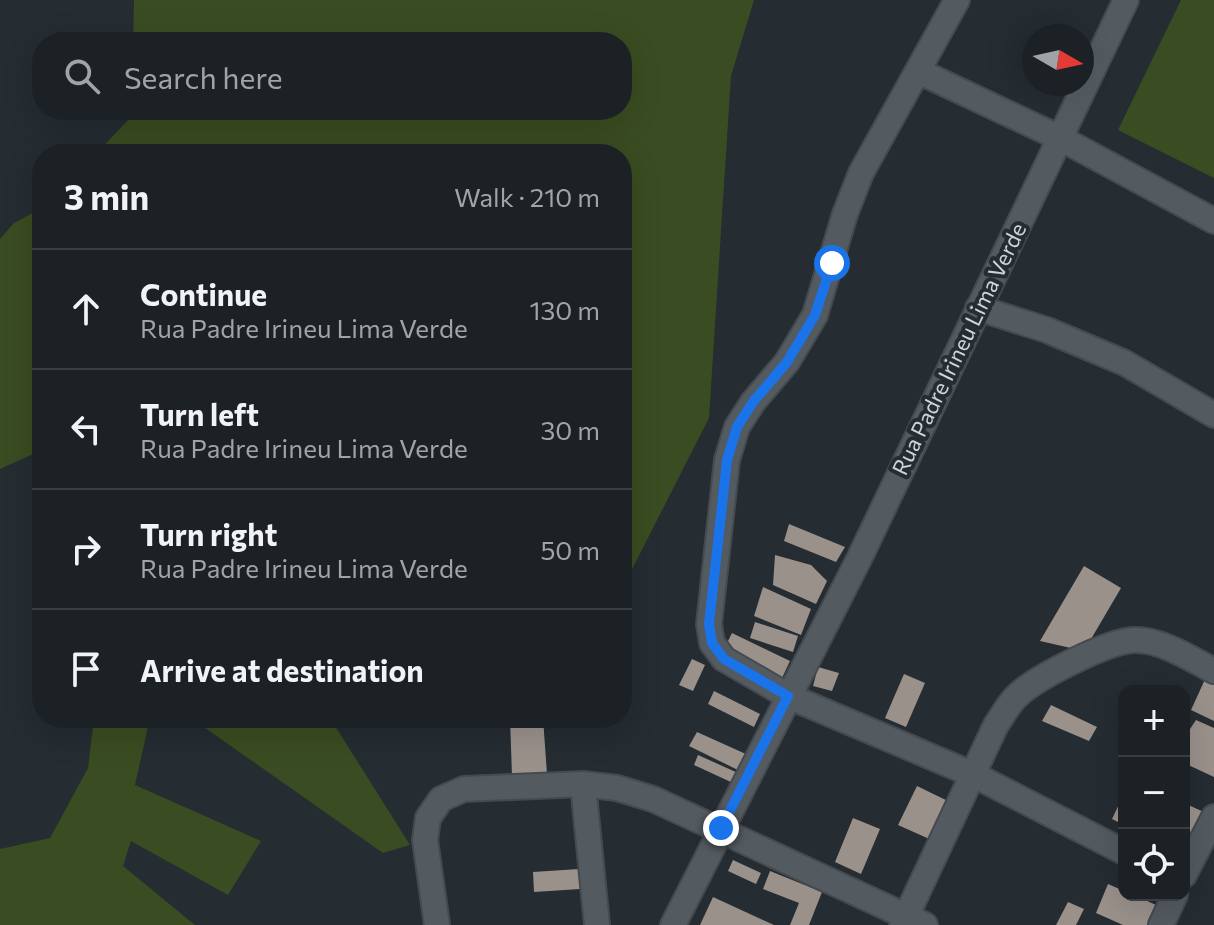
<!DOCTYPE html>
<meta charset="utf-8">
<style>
body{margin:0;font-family:Commissioner,sans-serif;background:#25292e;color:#f1f3f6}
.controls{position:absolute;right:24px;bottom:24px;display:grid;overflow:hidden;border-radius:16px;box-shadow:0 8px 32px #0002}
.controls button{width:72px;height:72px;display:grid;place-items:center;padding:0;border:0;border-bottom:2px solid #3a3e43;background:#1c2126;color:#f1f3f6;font:40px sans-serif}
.compass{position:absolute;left:1022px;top:24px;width:72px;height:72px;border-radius:50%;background:#1c2126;box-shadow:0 8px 32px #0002;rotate:99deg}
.stop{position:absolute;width:24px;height:24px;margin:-18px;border:6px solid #1a73e8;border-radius:50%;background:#fff}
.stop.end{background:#1a73e8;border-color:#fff;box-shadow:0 2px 8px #0008}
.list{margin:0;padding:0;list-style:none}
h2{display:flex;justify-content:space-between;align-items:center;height:104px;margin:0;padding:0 32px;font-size:34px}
h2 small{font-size:26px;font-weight:400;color:#a0a3a7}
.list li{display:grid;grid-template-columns:52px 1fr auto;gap:24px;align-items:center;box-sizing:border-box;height:120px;padding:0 32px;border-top:2px solid #3a3e43}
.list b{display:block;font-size:30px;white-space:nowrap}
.list p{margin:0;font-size:26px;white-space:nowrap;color:#a0a3a7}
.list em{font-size:26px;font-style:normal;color:#a0a3a7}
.icon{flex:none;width:44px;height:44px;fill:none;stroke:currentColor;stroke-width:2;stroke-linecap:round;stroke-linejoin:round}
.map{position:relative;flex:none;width:1214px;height:925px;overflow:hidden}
.search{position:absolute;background:#1c2126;box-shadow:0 8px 32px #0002;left:32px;top:32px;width:600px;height:88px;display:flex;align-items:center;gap:20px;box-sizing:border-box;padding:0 28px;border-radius:32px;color:#a0a3a7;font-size:30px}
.panel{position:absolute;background:#1c2126;box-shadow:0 8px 32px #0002;left:32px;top:144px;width:600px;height:584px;border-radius:32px}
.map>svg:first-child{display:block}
.green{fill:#3a4c21}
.building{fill:#9a918b}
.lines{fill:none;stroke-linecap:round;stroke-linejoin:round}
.minor-casing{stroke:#444a4f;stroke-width:28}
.minor{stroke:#535a60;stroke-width:24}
.route{stroke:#1a73e8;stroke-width:10}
.labels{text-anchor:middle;stroke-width:8;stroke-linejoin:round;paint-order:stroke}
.street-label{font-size:22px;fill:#d0d4d9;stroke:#252c32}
</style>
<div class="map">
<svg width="1214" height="925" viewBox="0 0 1214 925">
<rect width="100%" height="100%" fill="#252c32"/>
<g class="green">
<polygon points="134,0 754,0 731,76 709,418 622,589 622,154 96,154 131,117 131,110 622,110 622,42 133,42"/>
<polygon points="1181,0 1214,0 1214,178 1118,130"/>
<polygon points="42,208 42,450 0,469 0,239 14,223"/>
<polygon points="94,718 150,718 135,785 261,841 228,895 131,841 123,866 195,925 0,925 0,849 50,838 88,768"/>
<polygon points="191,718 330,718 410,845 383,853"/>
</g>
<g class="building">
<polygon points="789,524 845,547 836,562 784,541"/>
<polygon points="775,555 811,565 827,581 816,604 773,585"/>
<polygon points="1084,566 1121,588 1084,651 1040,641"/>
<polygon points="763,587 811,609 801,635 754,616"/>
<polygon points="755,622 798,636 793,652 750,638"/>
<polygon points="732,633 790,661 782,678 724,649"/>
<polygon points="692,659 705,665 693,691 679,685"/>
<polygon points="818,667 839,673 832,691 813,686"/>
<polygon points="904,674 925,683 906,727 885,718"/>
<polygon points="1207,675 1214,678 1214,721 1191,710"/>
<polygon points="714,691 760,714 754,727 708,704"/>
<polygon points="1051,705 1097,727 1089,741 1042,721"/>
<polygon points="510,718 543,718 547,774 512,776"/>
<polygon points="1196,720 1214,728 1214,777 1184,763 1184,738"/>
<polygon points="697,732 748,755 742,772 689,746"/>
<polygon points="698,755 738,773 733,783 694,765"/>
<polygon points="917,786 954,804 936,842 898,825"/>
<polygon points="1124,794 1124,825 1112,819"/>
<polygon points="1184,803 1206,813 1193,838 1188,836 1184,841"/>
<polygon points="853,818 880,829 861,874 835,862"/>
<polygon points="733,860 761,873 756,884 728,871"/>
<polygon points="579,869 580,889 534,892 533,872"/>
<polygon points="770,871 822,892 809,925 790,925 799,903 763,889"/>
<polygon points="1108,884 1124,891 1124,895 1134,895 1156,905 1148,925 1123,925 1096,913"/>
<polygon points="713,897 774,925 700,925"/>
<polygon points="1068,902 1084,909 1076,925 1056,925"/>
</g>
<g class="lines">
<defs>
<g id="minor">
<polyline points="957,0 861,173 845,214 815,315 787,362 753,402 737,427 727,460 709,624 712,643 724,659 788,696 974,775 1124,852"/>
<polyline points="918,71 1060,138 1214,221"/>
<polyline points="978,308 1047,330 1125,363 1214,415"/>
<polyline points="583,784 597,925"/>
<polyline points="1184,875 1214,817"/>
<polyline points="437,925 425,840 428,818 441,799 464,789 583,784 617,788 653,799 925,925"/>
<polyline points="673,925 860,557 1126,0"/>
<path d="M902 925 996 725C1003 715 1009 703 1018 695 1037 677 1108 641 1134 640 1161 639 1191 659 1214 671"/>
<polyline points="1161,925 1175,895"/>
</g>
</defs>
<use href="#minor" class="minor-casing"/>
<use href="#minor" class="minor"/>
</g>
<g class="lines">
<polyline class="route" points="721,828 788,696 724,659 712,643 709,624 727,460 737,427 753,402 787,362 815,315 832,263"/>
</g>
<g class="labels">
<g class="street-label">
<text transform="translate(959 349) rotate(-64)" y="8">Rua Padre Irineu Lima Verde</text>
</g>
</g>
</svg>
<div class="controls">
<button>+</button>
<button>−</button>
<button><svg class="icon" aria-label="locate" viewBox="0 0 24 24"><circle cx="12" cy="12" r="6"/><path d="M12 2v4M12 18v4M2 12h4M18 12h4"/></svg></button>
</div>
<svg class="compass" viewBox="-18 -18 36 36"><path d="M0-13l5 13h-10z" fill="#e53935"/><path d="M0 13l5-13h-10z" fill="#a0a3a7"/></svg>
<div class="stop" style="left:832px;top:263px"></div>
<div class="stop end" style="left:721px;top:828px"></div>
<div class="search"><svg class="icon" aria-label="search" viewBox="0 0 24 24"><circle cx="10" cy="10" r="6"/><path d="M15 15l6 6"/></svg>Search here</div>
<section class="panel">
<h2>3 min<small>Walk · 210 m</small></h2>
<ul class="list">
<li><svg class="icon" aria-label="ahead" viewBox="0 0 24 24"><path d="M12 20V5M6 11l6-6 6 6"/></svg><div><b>Continue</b><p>Rua Padre Irineu Lima Verde</p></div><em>130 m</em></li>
<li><svg class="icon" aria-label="left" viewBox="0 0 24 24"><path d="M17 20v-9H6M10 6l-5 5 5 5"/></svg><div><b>Turn left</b><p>Rua Padre Irineu Lima Verde</p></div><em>30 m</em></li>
<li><svg class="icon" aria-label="right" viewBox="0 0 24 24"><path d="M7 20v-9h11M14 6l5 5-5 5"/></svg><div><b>Turn right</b><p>Rua Padre Irineu Lima Verde</p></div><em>50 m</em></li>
<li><svg class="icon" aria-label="arrive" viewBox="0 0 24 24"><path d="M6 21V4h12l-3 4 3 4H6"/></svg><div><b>Arrive at destination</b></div></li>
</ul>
</section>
</div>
